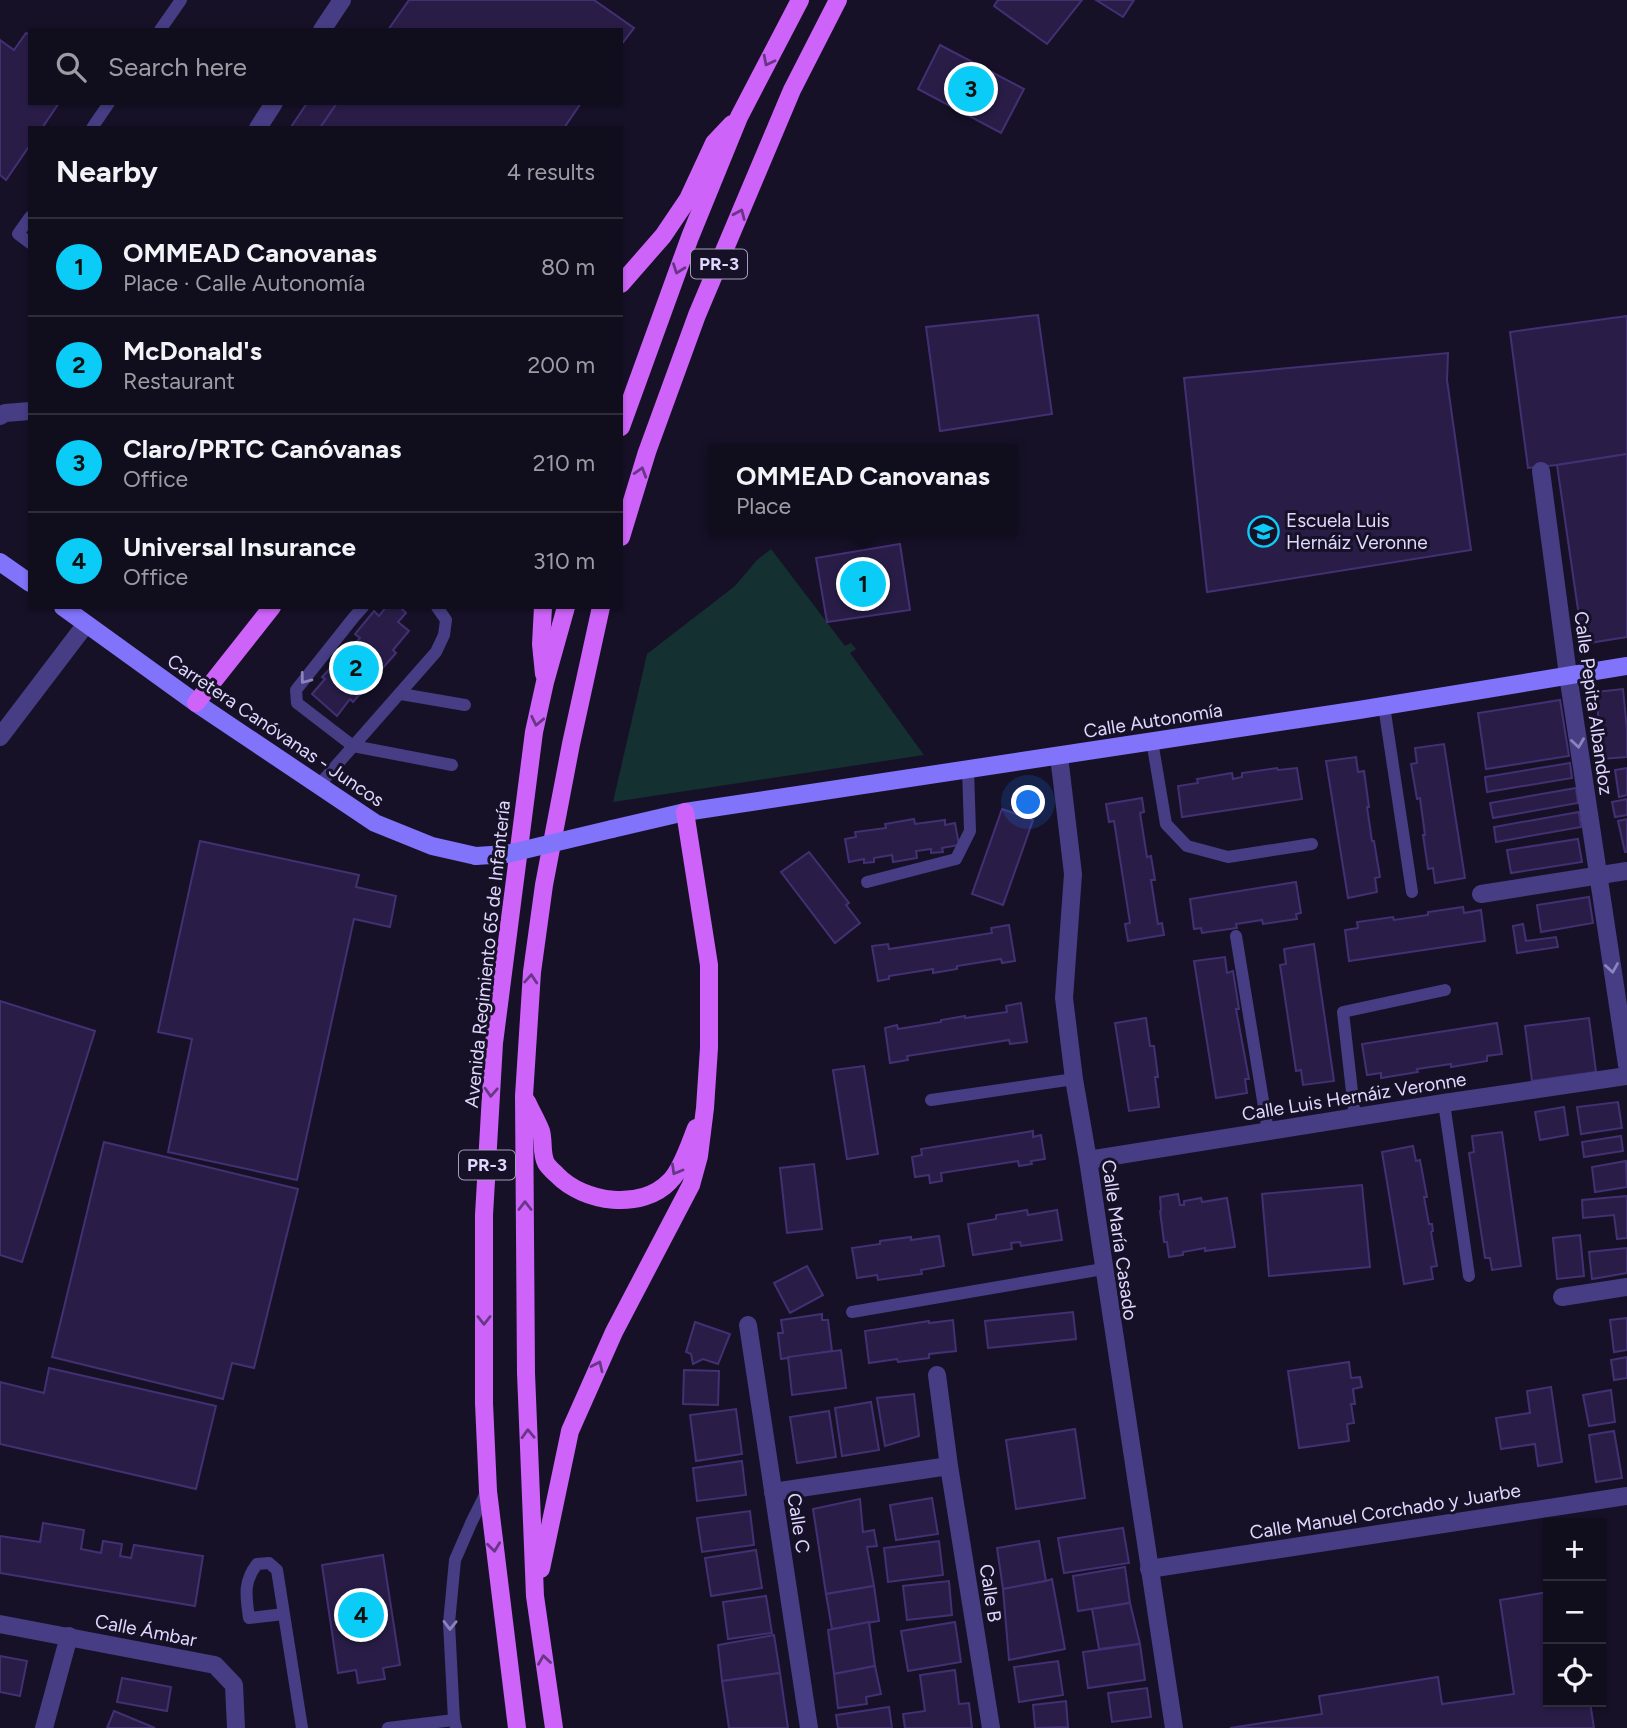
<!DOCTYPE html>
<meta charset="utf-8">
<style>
body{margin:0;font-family:Figtree,sans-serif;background:#1e1b2a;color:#f1f3f6}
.controls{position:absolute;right:21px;bottom:21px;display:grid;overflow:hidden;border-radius:0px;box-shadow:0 2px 5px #0004}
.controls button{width:63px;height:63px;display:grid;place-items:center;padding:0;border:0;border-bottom:2px solid #302d3b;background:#100d1d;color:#f1f3f6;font:35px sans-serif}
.you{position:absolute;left:1029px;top:803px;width:24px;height:24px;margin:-18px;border:5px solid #fff;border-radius:50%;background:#1a73e8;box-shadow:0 0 0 10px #1a73e833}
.badge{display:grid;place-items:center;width:46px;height:46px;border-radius:50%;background:#0bccf7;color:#111;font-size:23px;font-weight:700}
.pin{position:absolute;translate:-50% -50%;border:4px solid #fff;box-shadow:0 2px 7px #0006}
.popup{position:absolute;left:709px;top:444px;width:308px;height:91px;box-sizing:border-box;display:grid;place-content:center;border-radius:0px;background:#100d1d;filter:drop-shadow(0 2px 5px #0005);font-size:23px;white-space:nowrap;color:#9c9ca4}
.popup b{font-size:26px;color:#f1f3f6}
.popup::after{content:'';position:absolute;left:50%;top:100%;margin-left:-14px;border:14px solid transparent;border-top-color:#100d1d}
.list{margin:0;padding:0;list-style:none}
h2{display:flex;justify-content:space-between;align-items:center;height:91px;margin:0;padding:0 28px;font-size:30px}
h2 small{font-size:23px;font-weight:400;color:#9c9ca4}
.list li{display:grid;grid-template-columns:46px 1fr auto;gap:21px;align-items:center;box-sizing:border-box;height:98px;padding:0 28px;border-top:2px solid #302d3b}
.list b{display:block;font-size:26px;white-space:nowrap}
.list p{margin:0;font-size:23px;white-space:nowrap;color:#9c9ca4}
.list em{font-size:23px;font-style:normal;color:#9c9ca4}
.icon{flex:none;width:38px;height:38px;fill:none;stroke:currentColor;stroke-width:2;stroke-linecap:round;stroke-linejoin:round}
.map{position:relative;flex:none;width:1627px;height:1728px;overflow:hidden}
.search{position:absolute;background:#100d1d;box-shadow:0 2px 5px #0004;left:28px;top:28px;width:595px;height:77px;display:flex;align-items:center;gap:18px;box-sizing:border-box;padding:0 24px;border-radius:0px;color:#9c9ca4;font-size:26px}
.panel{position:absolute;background:#100d1d;box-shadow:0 2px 5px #0004;left:28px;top:126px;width:595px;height:483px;border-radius:0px}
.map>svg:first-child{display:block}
.green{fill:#143031}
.building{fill:#291d48;stroke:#433073;stroke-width:2}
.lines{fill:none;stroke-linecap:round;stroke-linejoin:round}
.service{stroke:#463d84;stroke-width:12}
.minor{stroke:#463d84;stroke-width:18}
.secondary{stroke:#8173fa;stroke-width:18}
.primary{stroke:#ce63fa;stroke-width:18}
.secondary-bridge{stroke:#8173fa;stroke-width:18}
.oneway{stroke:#693686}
.oneway2{stroke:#8b83bb}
.labels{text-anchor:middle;stroke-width:6;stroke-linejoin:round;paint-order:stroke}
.shield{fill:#161127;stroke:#a39cbe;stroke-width:2}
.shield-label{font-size:18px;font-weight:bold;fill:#e0d8fe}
.poi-label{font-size:19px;fill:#e0d8fe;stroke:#161127;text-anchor:start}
.street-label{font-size:19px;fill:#e0d8fe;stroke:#161127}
</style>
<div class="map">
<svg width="1627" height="1728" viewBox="0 0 1627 1728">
<rect width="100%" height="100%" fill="#161127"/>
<polygon class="green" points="771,549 845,646 851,643 856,649 850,653 924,755 613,802 647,654 735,586 757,560"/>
<g class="building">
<polygon points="409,0 594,0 634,28 621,45 621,30 388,30"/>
<polygon points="998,0 1082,0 1047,44 994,6"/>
<polygon points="1096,0 1134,0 1123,17"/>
<polygon points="26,33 30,35 30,103 59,103 42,128 30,128 30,145 6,180 0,175 0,40 14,50"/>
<polygon points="940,45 1024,89 1001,133 918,89"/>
<polygon points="307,103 337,103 320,128 292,128 291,127"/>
<polygon points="337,103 581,103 564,128 320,128"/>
<polygon points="1038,315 1052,414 940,431 926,327"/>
<polygon points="1627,316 1627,454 1557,465 1528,468 1510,332"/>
<polygon points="1448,353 1447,380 1471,550 1207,592 1184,378"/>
<polygon points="1627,454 1627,637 1583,644 1557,465"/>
<polygon points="900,544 910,610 827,622 816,558"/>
<polygon points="386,607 400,607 406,613 398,622 409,631 393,650 396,653 353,702 350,699 337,716 312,694 325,679 322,677 338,660 334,657 347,643 352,647 360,638 355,634 374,611 379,616"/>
<polygon points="1623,689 1627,730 1627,757 1602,759 1596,692"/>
<polygon points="1560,700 1569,756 1486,769 1478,713"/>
<polygon points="1444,744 1465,878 1435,883 1433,868 1428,869 1423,835 1425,835 1420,798 1417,799 1411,764 1417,763 1415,748"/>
<polygon points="1356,757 1358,772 1364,771 1369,807 1367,807 1372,841 1374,841 1380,877 1375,878 1377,892 1348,898 1326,761"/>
<polygon points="1570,763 1572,778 1487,792 1485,777"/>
<polygon points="1277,768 1278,770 1297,768 1302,799 1182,817 1178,786 1198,783 1197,779 1232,773 1233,779 1242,777 1242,773"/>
<polygon points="1627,768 1627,795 1619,797 1615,770"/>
<polygon points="1576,788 1578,803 1493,818 1490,803"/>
<polygon points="1142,798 1144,812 1140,813 1147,857 1151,856 1155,880 1151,880 1158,924 1162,923 1164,935 1128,941 1125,924 1130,923 1114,821 1109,822 1106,804"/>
<polygon points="1627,799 1627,815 1615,817 1612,802"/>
<polygon points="1002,809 1033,820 1003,905 972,894"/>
<polygon points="1579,812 1581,827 1496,842 1494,827"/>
<polygon points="914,819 915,824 945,820 945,825 955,823 959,845 942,848 943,852 931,853 931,849 916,851 917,858 893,862 892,855 874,858 874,862 864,863 864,859 849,862 845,839 856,837 855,832 886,828 885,824"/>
<polygon points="1627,819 1627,852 1625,852 1618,821"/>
<polygon points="1578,839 1582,862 1511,873 1507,850"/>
<polygon points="200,841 359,875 356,887 396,896 390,927 354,919 297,1180 168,1152 192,1039 158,1032"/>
<polygon points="809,852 849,903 846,905 860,923 835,943 781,872"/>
<polygon points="1296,882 1301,913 1296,914 1297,919 1263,924 1262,920 1236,924 1237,928 1202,933 1201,928 1194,929 1190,899"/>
<polygon points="1589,897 1593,923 1541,932 1537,905"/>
<polygon points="1463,907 1464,913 1481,910 1485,941 1349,961 1345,930 1358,928 1357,922 1393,917 1394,920 1428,915 1428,912"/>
<polygon points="1523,924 1526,941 1556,937 1558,947 1517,953 1513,926"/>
<polygon points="1009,925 1015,961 1002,963 1001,959 957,966 957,969 933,973 933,969 889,976 889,979 878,981 872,946 888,944 889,949 992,933 991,928"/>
<polygon points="1314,944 1334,1081 1303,1085 1301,1070 1296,1071 1280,965 1286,964 1284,949"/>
<polygon points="1225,957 1227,973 1233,971 1239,1009 1236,1009 1249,1079 1245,1079 1247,1093 1216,1098 1194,961"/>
<polygon points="0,1001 95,1031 22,1262 0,1255"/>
<polygon points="1021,1003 1027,1042 1010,1044 1009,1040 907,1056 908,1060 890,1063 885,1028 897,1025 898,1029 941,1022 941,1020 965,1016 965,1018 1007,1012 1006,1006"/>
<polygon points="1146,1018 1150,1046 1154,1046 1158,1077 1155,1077 1159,1107 1129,1111 1115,1023"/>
<polygon points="1589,1018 1596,1072 1532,1081 1525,1026"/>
<polygon points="1497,1023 1502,1054 1487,1056 1487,1061 1451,1067 1451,1064 1417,1069 1418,1072 1381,1078 1381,1073 1367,1075 1362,1044"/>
<polygon points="864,1066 878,1154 847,1159 833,1070"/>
<polygon points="1618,1102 1622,1128 1581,1134 1577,1107"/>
<polygon points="1564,1107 1568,1135 1540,1140 1535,1112"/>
<polygon points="1033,1131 1033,1137 1041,1135 1045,1159 1031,1161 1032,1164 1019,1166 1018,1161 941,1173 942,1181 930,1183 929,1175 915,1177 912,1157 922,1155 921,1149"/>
<polygon points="1502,1132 1521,1266 1492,1270 1490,1258 1485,1258 1469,1153 1474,1152 1472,1136"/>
<polygon points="1621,1136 1623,1151 1584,1157 1582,1142"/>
<polygon points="104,1142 298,1189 254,1368 232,1363 223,1399 52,1357"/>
<polygon points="1413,1146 1416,1161 1420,1160 1427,1197 1424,1197 1429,1224 1432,1224 1433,1231 1431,1232 1437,1266 1431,1267 1433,1279 1404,1284 1382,1152"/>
<polygon points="1626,1161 1627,1187 1595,1192 1592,1167"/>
<polygon points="814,1164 822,1229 787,1233 780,1168"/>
<polygon points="1362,1185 1370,1267 1269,1276 1262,1194"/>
<polygon points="1178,1194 1180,1205 1184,1205 1184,1201 1201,1198 1202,1202 1227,1198 1235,1247 1205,1251 1205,1248 1183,1252 1183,1255 1169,1257 1167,1242 1164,1242 1160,1211 1161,1210 1160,1197"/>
<polygon points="1627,1196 1627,1238 1617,1239 1614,1215 1583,1218 1582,1200"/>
<polygon points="1027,1210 1028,1215 1057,1210 1062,1240 1021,1246 1020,1242 1011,1243 1012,1249 973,1255 968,1224 996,1219 996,1215"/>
<polygon points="1580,1235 1584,1276 1557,1279 1553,1238"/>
<polygon points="939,1236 944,1266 921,1270 922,1274 878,1280 877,1275 857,1278 852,1248 880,1244 880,1241 911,1237 911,1240"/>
<polygon points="1627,1248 1627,1273 1592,1279 1589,1252"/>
<polygon points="807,1266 823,1295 790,1313 774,1283"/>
<polygon points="1073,1312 1076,1339 988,1348 985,1321"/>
<polygon points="822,1314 822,1320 828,1320 832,1351 781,1359 778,1333 783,1333 781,1320"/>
<polygon points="1627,1318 1627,1350 1614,1352 1610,1320"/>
<polygon points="953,1320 956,1351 929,1354 929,1358 898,1362 897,1359 869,1363 865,1331 929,1321 929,1323"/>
<polygon points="695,1322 730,1334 718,1364 703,1359 693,1364 691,1354 686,1352"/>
<polygon points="841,1350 846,1388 792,1395 788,1357"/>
<polygon points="1627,1357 1627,1378 1614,1380 1611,1360"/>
<polygon points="1349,1362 1351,1378 1360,1377 1362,1387 1353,1389 1355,1404 1351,1404 1354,1423 1347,1424 1349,1441 1299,1448 1288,1371"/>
<polygon points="49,1368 216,1406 196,1489 0,1444 0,1382 44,1393"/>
<polygon points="684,1370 719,1371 718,1405 683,1404"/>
<polygon points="1551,1387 1562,1462 1538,1466 1535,1444 1501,1449 1496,1418 1530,1413 1527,1391"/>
<polygon points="1611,1390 1615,1422 1589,1426 1583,1395"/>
<polygon points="914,1394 919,1436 885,1446 877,1398"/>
<polygon points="871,1402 879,1450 842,1456 835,1408"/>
<polygon points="736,1409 742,1454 696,1461 690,1415"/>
<polygon points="829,1411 836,1457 797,1463 790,1417"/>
<polygon points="1075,1429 1085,1498 1016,1509 1006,1440"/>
<polygon points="1614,1431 1622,1478 1596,1482 1589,1435"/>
<polygon points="742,1461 746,1495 697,1501 693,1468"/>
<polygon points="932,1498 938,1534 896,1540 890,1505"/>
<polygon points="860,1499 863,1532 874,1530 877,1546 867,1547 874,1586 826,1594 813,1509"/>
<polygon points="750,1511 754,1545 702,1552 697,1518"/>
<polygon points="43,1523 84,1530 81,1549 101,1553 103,1541 122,1544 120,1556 131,1558 134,1545 203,1556 195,1606 0,1573 0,1536 40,1542"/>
<polygon points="1123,1528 1129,1563 1064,1573 1058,1538"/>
<polygon points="939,1541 943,1575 888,1582 884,1548"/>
<polygon points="1039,1541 1046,1581 1003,1589 997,1548"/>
<polygon points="756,1550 762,1588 711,1596 705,1558"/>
<polygon points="383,1555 400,1665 383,1668 385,1679 358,1683 356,1670 338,1673 322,1565"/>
<polygon points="1125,1567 1130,1603 1078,1611 1073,1576"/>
<polygon points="1052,1579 1065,1649 1009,1660 1003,1589 1046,1581"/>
<polygon points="949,1581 952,1615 907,1620 903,1586"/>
<polygon points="874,1586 879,1621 832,1629 826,1594"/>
<polygon points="1548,1592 1548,1702 1590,1702 1594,1728 1230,1728 1322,1714 1319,1696 1438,1677 1442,1704 1514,1694 1500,1600"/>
<polygon points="766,1596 772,1633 728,1639 723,1602"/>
<polygon points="1130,1603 1140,1644 1099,1649 1092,1609"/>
<polygon points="869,1622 875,1666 834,1674 828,1630"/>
<polygon points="955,1622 961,1662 908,1671 901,1631"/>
<polygon points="774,1635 780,1673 722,1681 718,1645"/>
<polygon points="1140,1644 1145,1680 1088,1688 1083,1652"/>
<polygon points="0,1656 27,1661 20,1696 0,1692"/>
<polygon points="1058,1661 1063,1695 1019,1702 1014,1667"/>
<polygon points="875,1666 881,1694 866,1697 867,1704 838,1708 834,1674"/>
<polygon points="955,1670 959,1704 969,1703 972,1728 905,1728 903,1714 925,1711 920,1675"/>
<polygon points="780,1673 788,1728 729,1728 722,1681"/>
<polygon points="122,1678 171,1687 167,1711 117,1702"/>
<polygon points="1147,1688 1151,1717 1112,1722 1108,1693"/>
<polygon points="1066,1701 1068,1727 1035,1728 1033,1705"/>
<polygon points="889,1707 892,1728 838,1728 836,1715"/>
<polygon points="114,1711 155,1728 107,1728"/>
</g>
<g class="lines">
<g class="service">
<polyline points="160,30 181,0"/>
<polyline points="92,128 109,103"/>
<polyline points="30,217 18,234 30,243"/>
<polyline points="363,607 354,617 296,690 297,703 353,746 452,765"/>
<polyline points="401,694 465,705"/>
<polyline points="1384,706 1412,892"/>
<polyline points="1152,741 1166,824 1187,846 1228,857 1312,844"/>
<polyline points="319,785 436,652 444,635 446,620 437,607"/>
<polyline points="867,882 956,859 970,831 968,769"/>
<polyline points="1236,936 1268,1131"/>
<polyline points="931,1100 1074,1079"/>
<polyline points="1444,1103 1469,1276"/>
<polyline points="1355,1118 1343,1012 1445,990"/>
<polyline points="852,1312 1103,1269"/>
<path d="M284 1614 249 1618C246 1596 243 1582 257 1564L269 1563 277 1570 302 1728"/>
<polyline points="388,1728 454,1720"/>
<polyline points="456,1728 454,1720 449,1623 455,1560 472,1521 487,1491"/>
</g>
<g class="minor">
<polyline points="322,30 342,0"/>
<polyline points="258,128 274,103"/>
<polyline points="0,416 5,413 30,411"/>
<polyline points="1541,471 1568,675 1627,1065"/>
<polyline points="0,737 86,624"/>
<polyline points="1059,756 1073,874 1064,998 1074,1079 1088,1160 1174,1728"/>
<polyline points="1481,894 1627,871"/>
<polyline points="1088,1160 1444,1103 1627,1076"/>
<polyline points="1562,1297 1627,1287"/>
<polyline points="748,1325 809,1728"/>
<polyline points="937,1375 949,1466 991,1728"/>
<polyline points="773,1492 949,1466"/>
<polyline points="1149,1569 1627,1496"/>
<polyline points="0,1624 215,1665 234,1685 236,1728"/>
<polyline points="44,1728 69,1636"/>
</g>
<g class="secondary">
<polyline points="0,562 30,583"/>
<polyline points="63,607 196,703 375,823 432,846 476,856"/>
<polyline points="612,829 685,812 1359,710 1627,666"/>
</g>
<g class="primary">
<polyline points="621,284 663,236 688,199 714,143 732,124"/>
<polyline points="621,427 690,237 739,117 800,0"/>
<polyline points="621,537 647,452 697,315 792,90 838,0"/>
<polyline points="543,607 541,644 544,674"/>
<polyline points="196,703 272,607"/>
<path d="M527 1102C531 1111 537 1121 541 1131 544 1141 541 1154 546 1163 548 1167 554 1172 557 1175 584 1203 642 1211 670 1181 682 1169 690 1143 696 1128"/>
<polyline points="541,1569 570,1431 614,1332 691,1185 699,1156 705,1108 709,1048 709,965 685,812"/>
<polyline points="517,1728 488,1491 484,1403 484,1215 494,1043 534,732 545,682 566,607"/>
<polyline points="554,1728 535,1596 526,1373 524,1096 532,972 544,885 571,744 601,607"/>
</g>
<polyline class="secondary-bridge" points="476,856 507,854 612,829"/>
</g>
<defs><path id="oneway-chevron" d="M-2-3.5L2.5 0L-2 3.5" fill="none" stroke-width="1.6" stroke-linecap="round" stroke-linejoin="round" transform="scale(1.75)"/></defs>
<g class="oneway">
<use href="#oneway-chevron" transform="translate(768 61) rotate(117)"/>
<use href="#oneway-chevron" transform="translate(740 214) rotate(-67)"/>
<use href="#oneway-chevron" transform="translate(678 269) rotate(110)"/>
<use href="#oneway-chevron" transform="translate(641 472) rotate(-73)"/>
<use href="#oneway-chevron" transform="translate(537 721) rotate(102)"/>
<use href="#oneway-chevron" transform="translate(531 979) rotate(-86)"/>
<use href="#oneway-chevron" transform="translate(491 1092) rotate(93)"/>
<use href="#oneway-chevron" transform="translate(676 1170) rotate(120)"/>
<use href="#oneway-chevron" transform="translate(525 1206) rotate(-90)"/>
<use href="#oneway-chevron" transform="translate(484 1320) rotate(90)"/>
<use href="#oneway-chevron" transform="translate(598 1366) rotate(-65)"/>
<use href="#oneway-chevron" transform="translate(528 1434) rotate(-92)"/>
<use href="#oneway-chevron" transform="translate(494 1547) rotate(83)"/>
<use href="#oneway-chevron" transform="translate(544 1660) rotate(-98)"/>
</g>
<g class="oneway2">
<use href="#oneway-chevron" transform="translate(305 679) rotate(127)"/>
<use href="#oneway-chevron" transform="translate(1578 743) rotate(82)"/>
<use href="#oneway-chevron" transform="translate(1612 968) rotate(81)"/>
<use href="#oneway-chevron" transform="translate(450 1625) rotate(91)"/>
</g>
<defs>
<symbol id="school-ring" viewBox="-11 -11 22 22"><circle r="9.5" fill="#161127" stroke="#0bccf7" stroke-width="1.5"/><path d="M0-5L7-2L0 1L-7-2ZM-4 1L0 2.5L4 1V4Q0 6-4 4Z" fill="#0bccf7"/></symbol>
</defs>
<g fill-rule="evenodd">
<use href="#school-ring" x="1246" y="514" width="35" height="35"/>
</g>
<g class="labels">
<g class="shield">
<rect x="691" y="249.5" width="56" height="29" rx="5"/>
<rect x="459" y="1150.5" width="56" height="29" rx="5"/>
</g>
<g class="shield-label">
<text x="719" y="270">PR-3</text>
<text x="487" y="1171">PR-3</text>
</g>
<g class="poi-label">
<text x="1286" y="527">Escuela Luis<tspan x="1286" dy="22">Hernáiz Veronne</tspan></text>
</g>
<g class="street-label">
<text transform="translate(1594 703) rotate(82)" y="7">Calle Pepita Albandoz</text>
<text transform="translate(1153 720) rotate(-9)" y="7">Calle Autonomía</text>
<text transform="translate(276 730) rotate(34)" y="7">Carretera Canóvanas - Juncos</text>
<text transform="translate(487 954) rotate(-84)" y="7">Avenida Regimiento 65 de Infantería</text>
<text transform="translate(1354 1096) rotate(-9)" y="7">Calle Luis Hernáiz Veronne</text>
<text transform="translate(1120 1240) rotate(82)" y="7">Calle María Casado</text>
<text transform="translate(1385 1511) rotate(-9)" y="7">Calle Manuel Corchado y Juarbe</text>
<text transform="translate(799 1523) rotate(81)" y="7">Calle C</text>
<text transform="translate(991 1593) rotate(81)" y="7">Calle B</text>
<text transform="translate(146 1630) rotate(11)" y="7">Calle Ámbar</text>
</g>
</g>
</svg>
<div class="controls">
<button>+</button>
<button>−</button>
<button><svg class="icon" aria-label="locate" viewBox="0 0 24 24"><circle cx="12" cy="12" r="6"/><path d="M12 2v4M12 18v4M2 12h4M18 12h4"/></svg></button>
</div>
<div class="you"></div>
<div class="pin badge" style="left:863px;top:584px">1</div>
<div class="popup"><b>OMMEAD Canovanas</b>Place</div>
<div class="pin badge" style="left:356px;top:668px">2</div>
<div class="pin badge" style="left:971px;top:89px">3</div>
<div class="pin badge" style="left:361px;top:1615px">4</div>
<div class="search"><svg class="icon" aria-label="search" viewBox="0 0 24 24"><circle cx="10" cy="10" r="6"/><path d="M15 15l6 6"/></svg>Search here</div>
<section class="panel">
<h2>Nearby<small>4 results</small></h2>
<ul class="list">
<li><span class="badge">1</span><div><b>OMMEAD Canovanas</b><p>Place · Calle Autonomía</p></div><em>80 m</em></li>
<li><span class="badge">2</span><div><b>McDonald's</b><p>Restaurant</p></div><em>200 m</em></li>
<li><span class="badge">3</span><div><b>Claro/PRTC Canóvanas</b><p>Office</p></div><em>210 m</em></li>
<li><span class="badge">4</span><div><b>Universal Insurance</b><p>Office</p></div><em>310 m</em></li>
</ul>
</section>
</div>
